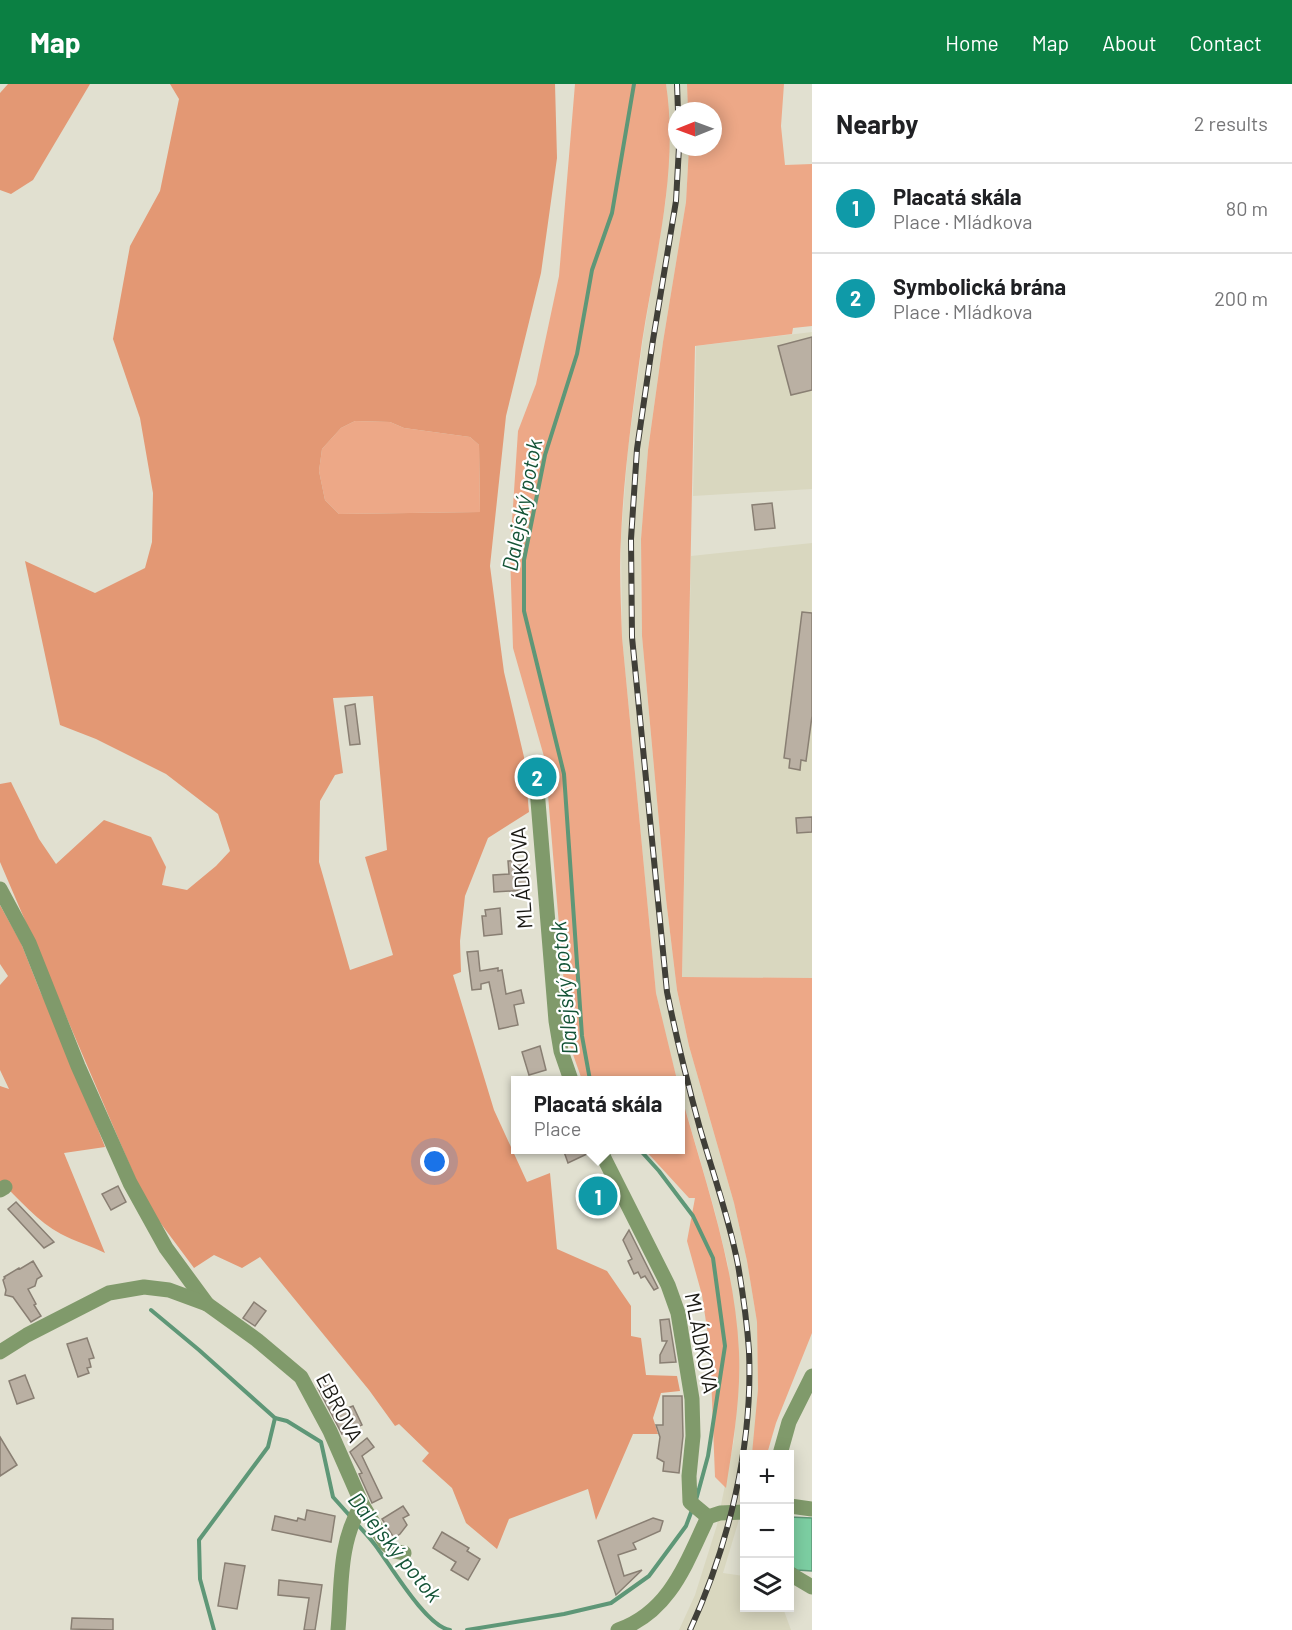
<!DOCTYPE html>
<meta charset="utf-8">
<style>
body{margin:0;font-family:Barlow,sans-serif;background:#f6f6f6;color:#202124}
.controls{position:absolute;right:18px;bottom:18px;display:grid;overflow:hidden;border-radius:0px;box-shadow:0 3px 15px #0003}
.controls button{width:54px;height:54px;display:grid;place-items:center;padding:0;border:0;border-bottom:2px solid #e0e0e0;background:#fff;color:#202124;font:30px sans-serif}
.compass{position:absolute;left:668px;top:18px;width:54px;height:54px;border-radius:50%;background:#fff;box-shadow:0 3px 15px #0003;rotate:269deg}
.you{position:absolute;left:435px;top:1078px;width:21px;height:21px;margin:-15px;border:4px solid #fff;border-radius:50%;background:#1a73e8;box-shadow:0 0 0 9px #1a73e833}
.badge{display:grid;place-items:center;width:39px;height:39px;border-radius:50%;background:#0b8043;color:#fff;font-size:20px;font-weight:700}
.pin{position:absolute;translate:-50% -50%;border:3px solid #fff;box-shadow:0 2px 6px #0006}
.popup{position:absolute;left:511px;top:992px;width:174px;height:78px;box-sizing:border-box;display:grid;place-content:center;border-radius:0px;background:#fff;filter:drop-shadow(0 2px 4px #0005);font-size:20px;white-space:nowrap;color:#757577}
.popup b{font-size:22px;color:#202124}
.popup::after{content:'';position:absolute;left:50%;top:100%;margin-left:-12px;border:12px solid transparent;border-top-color:#fff}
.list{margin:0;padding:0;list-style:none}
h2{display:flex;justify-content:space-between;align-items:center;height:78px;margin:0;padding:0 24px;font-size:26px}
h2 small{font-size:20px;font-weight:400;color:#757577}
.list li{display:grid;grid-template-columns:39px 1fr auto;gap:18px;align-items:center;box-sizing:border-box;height:90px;padding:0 24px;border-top:2px solid #e0e0e0}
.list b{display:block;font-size:22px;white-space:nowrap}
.list p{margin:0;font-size:20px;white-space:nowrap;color:#757577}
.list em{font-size:20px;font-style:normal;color:#757577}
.icon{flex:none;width:33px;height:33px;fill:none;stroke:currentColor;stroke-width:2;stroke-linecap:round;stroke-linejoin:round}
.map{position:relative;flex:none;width:812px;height:1546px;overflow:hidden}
header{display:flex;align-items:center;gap:36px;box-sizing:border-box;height:84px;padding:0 30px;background:#0b8043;color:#fff}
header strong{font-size:28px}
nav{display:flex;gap:33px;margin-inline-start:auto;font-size:21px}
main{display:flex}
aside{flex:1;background:#fff}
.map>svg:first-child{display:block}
.built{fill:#d9d7bf}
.green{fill:#eda887}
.forest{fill:#e39874;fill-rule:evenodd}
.water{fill:#7ccea2;stroke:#5e9777;stroke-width:1.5}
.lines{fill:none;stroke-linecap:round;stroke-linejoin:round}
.stream{stroke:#5e9777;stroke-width:4}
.building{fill:#bab0a3;stroke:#897f73;stroke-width:1.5}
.minor{stroke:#809a6b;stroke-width:15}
.tertiary{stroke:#809a6b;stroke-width:15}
.rail-casing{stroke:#403f38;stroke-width:6}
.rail{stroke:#fff;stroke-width:4;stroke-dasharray:11;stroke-linecap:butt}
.labels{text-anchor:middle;stroke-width:4.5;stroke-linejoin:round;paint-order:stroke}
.street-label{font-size:21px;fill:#191813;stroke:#fff}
.water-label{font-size:22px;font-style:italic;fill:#135336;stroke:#fff}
</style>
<header>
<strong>Map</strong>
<nav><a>Home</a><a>Map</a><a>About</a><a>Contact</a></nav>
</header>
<main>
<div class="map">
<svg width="812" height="1546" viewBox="0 0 812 1546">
<rect width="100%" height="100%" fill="#e1e0d0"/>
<g class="built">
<polygon points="666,0 687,0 688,27 677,27 677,63 689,63 686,118 663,258 648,366 641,455 642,552 666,815 677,906 689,962 734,1119 747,1177 757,1238 758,1305 754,1358 752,1370 744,1370 744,1419 723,1489 744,1492 744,1524 783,1524 791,1546 679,1546 695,1511 717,1441 734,1356 738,1304 728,1181 714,1124 681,1010 680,996 677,996 669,967 656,909 622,553 621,454 628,364 643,255 666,115 669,60"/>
<polygon points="812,248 812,405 693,412 696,262"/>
<polygon points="812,459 812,894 682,893 691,472"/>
</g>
<g class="green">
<path d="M575 0H666C679 86 655 173 642 258 633 323 624 387 621 453 619 486 621 520 622 553L656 909 677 996H582L569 959 545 676 513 564 510 468 518 347 536 300 559 192Z"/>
<polygon points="687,0 784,0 781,42 785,81 812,80 812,242 793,244 792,250 695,262 682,893 812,894 812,1249 776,1339 767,1370 752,1370 758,1305 757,1238 747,1177 734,1119 689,962 677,906 666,815 642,552 641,455 648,366 663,258 686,118 689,63 713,63 713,27 688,27"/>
<polygon points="355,337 390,338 404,344 470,353 479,361 480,428 339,430 325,416 319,387 322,365 341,344"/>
<path d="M681 1010C704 1095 735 1179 739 1268 741 1314 733 1359 726 1404L715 1393 710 1265 702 1211 687 1157 695 1114H689L645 1066H680Z"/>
</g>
<g class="forest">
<polygon points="8,0 90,0 33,96 11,110 0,106 0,9"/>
<path d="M170 0H555L557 74 541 189 506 332 490 482 504 588 524 673 529 728 488 754 465 812 460 857 461 888 453 891 494 1026 527 1098 550 1089 557 1165 607 1187 631 1222V1252L641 1254 646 1291 677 1292 680 1307 661 1309 653 1334 658 1350H633L596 1436 588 1405 509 1435 497 1465 466 1439 452 1404 422 1377 429 1369 399 1340 395 1342 369 1306 260 1173 242 1184 214 1171 194 1184 156 1133 137 1098 0 778V700L11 698 39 755 56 780 104 736 151 753 166 783 162 801 187 806 216 782 230 767 218 730 166 690 96 655 60 641 25 477 95 509 145 484 152 458 153 409 140 334 113 255 130 162 160 107 179 15ZM355 337 390 338 404 344 470 353 479 361 480 428 339 430 325 416 319 387 322 365 341 344ZM373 612 387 766 365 773 393 871 350 886 319 778 320 717 335 691 343 689 333 614Z"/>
<path d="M0 821 21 859 40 907 60 949 105 1063 64 1069 105 1169C91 1162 74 1157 61 1150 38 1138 19 1115 0 1097V1002L9 1005 0 986V901L8 892 0 880Z"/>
</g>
<polygon class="water" points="790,1433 812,1434 812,1487 797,1486 790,1482"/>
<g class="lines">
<g class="stream">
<polyline points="590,996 582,952 564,690 524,527 524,476 545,371 577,270 592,186 612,129 634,0"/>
<polyline points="640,1066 659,1087 693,1132 713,1174 725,1262 708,1372 696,1416"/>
<polyline points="151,1226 199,1266 275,1334"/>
<path d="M357 1440C364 1448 372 1456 378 1465 392 1484 427 1543 450 1546"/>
<polyline points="214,1546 200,1495 199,1456 268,1363 275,1334 287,1337 321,1358 333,1413 350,1432"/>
<polyline points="467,1546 564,1530 611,1519 649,1492 686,1442 692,1426"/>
</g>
</g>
<g class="building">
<polygon points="812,253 812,306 791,311 778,262"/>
<polygon points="772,419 775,444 755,446 752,421"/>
<polygon points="802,528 812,529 812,632 806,677 801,676 800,686 789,684 790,675 784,674"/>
<polygon points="355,620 360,660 350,661 345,622"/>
<polygon points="812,733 812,748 797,749 796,734"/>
<polygon points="525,776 527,806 494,808 493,791 509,790 508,777"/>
<polygon points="500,824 502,850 484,852 482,832 486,832 485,826"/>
<polygon points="478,867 480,887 498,884 498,887 502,886 506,910 521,906 524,919 514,921 518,941 499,945 489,898 481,900 481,905 472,906 467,868"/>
<polygon points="540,962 546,986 529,991 522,968"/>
<polygon points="563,1065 590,1065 591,1068 568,1079"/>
<polygon points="118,1102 126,1118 111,1126 102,1110"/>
<polygon points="16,1118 54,1158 44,1164 8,1125"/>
<polygon points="629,1146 658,1204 654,1206 645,1192 641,1194 638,1188 634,1190 628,1177 632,1175 623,1156"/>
<polygon points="33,1177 42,1192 37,1195 35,1202 28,1205 36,1220 34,1221 41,1232 31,1238 13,1213 5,1211 6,1206 3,1196 5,1194 4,1193 19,1184 20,1185"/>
<polygon points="254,1218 266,1227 255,1242 243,1234"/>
<polygon points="669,1235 676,1278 660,1279 660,1271 667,1257 662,1257 660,1236"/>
<polygon points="87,1254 94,1274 89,1275 91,1283 87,1284 89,1289 78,1293 67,1260"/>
<polygon points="25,1291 34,1314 17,1320 9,1297"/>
<polygon points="327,1299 329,1304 333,1302 345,1325 353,1322 362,1341 342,1350 318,1304"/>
<polygon points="663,1312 682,1312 683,1352 679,1389 663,1387 664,1378 657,1374 660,1353 656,1341 663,1341"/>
<polygon points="0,1353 17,1381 0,1392"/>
<polygon points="367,1354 374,1363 362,1372 382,1414 372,1419 359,1390 362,1389 350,1368"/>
<polygon points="403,1422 409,1431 403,1434 407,1441 400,1450 394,1454 382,1435"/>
<polygon points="307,1426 335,1432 331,1458 272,1446 275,1432 297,1437 298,1434 305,1436"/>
<polygon points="653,1434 663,1437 660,1447 633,1459 636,1465 618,1471 624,1492 642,1486 616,1511 598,1457"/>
<polygon points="442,1448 469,1464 467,1467 480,1475 468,1496 451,1486 456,1478 433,1464"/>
<polygon points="225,1479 245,1482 237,1525 218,1522"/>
<polygon points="279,1496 322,1501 315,1546 304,1546 309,1514 278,1511"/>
<polygon points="72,1534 113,1535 113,1546 71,1545"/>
</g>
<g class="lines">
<g class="minor">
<polyline points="536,693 556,937 561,967 571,996"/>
<polyline points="0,805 29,859 78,982 130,1099 166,1164 207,1220"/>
<polyline points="600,1066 668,1201 678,1229 692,1315 693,1352 689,1392 690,1418 708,1433"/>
<polyline points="0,1106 5,1103"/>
<polyline points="0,1268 27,1251 109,1209 144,1203 169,1206 207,1220 257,1256 301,1293 330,1347 362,1420 385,1459 394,1467 404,1469"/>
<polyline points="780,1370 789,1338 812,1292"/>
<polyline points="790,1490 812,1503"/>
<path d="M338 1546C342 1502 338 1459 362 1420"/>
</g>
<g class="tertiary">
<polyline points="790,1422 812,1425"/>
<path d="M618 1546C670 1528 686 1479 708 1433L720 1429 744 1428"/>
</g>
<defs>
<g id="rail">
<polyline points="677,0 678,27"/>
<path d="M679 63 676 117 653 256 637 365 631 455 632 553 667 908C676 952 687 997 699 1041 712 1087 729 1133 738 1181 743 1210 747 1238 749 1267 753 1361 729 1461 690 1546"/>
</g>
</defs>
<use href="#rail" class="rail-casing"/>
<use href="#rail" class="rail"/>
</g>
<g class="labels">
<g class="street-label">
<text transform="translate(522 794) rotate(-94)" y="7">MLÁDKOVA</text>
<text transform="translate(701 1259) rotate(79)" y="7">MLÁDKOVA</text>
<text transform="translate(339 1324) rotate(62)" y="7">EBROVA</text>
</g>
<g class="water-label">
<text transform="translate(522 421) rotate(-79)" y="8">Dalejský potok</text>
<text transform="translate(564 904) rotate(-95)" y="8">Dalejský potok</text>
<text transform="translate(395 1463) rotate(51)" y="8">Dalejský potok</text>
</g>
</g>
</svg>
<div class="controls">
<button>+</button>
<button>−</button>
<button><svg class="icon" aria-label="layers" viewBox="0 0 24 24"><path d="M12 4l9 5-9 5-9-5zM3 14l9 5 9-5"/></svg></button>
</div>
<svg class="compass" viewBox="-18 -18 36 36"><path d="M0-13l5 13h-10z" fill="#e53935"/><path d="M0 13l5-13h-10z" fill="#757577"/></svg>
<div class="you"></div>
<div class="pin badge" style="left:598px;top:1112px;background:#0f9aa8">1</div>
<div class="popup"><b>Placatá skála</b>Place</div>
<div class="pin badge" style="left:537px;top:693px;background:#0f9aa8">2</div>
</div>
<aside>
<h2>Nearby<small>2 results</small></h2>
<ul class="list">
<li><span class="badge" style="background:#0f9aa8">1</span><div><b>Placatá skála</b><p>Place · Mládkova</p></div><em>80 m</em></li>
<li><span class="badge" style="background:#0f9aa8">2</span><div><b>Symbolická brána</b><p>Place · Mládkova</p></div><em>200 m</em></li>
</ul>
</aside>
</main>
